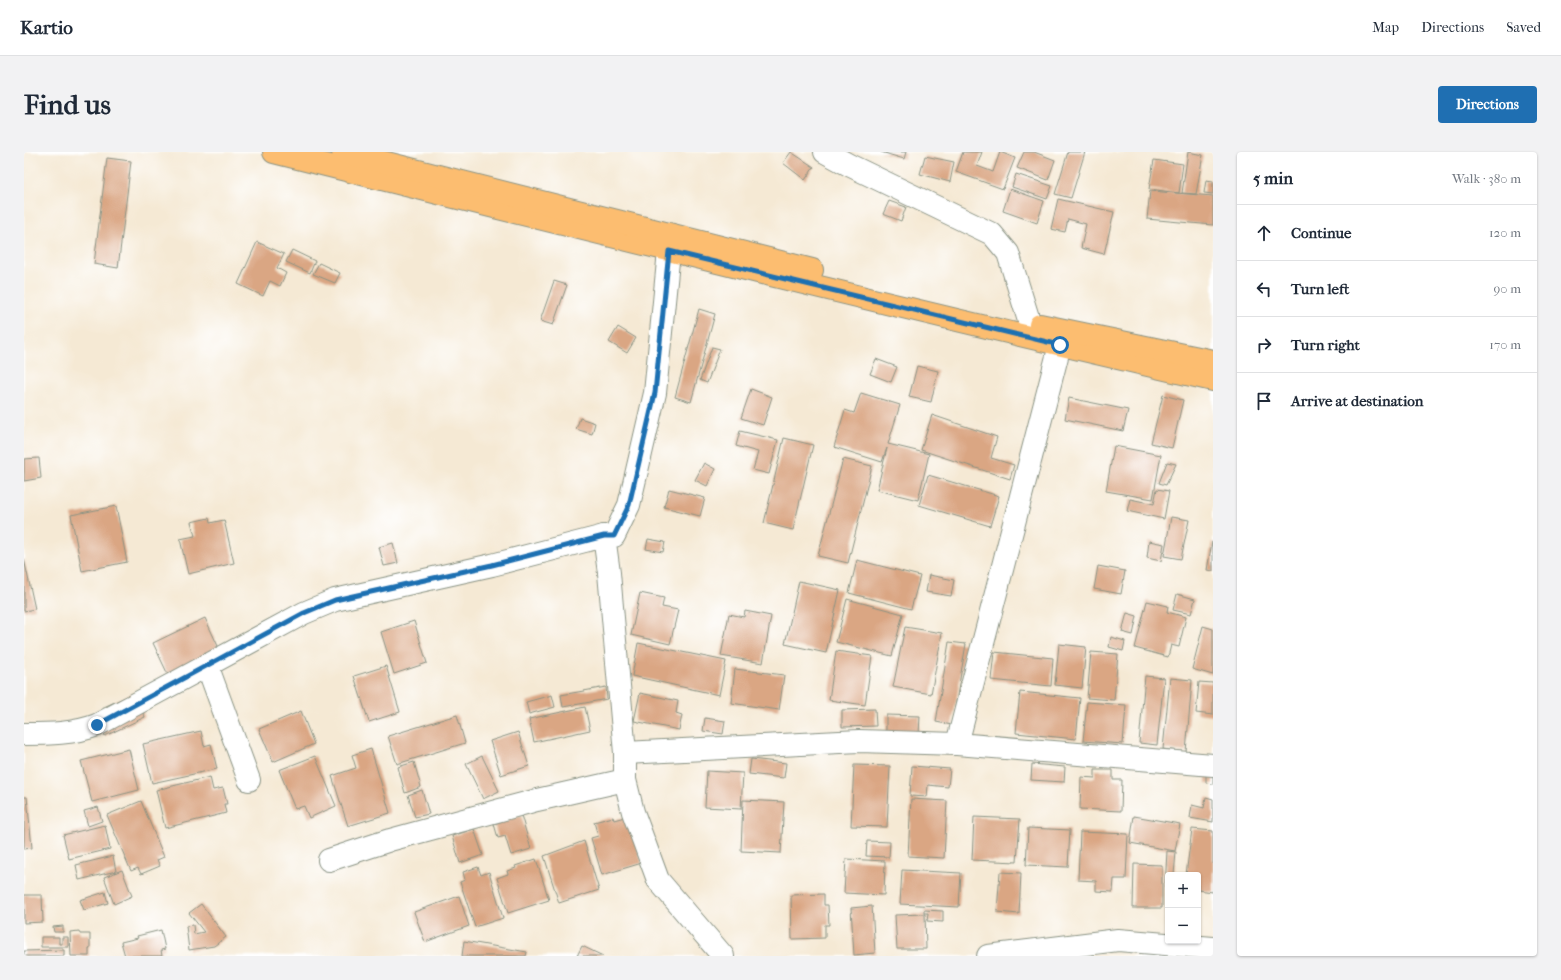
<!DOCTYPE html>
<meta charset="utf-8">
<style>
body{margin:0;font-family:"IM FELL French Canon",serif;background:#f2f2f3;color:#1f2937}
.controls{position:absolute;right:12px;bottom:12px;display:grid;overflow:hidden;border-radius:4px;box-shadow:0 1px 3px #0004}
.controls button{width:36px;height:36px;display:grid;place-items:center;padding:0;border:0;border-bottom:1px solid #e0e1e3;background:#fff;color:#1f2937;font:20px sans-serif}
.stop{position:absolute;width:12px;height:12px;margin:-9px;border:3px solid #1f6fb2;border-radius:50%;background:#fff}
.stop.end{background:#1f6fb2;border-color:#fff;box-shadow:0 1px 4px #0008}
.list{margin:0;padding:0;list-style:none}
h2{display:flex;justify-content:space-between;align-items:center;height:52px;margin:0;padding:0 16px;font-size:17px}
h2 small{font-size:13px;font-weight:400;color:#747a83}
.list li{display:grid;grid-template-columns:26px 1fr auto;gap:12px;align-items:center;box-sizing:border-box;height:56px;padding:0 16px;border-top:1px solid #e0e1e3}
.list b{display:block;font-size:15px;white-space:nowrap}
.list em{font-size:13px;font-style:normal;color:#747a83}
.icon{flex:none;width:22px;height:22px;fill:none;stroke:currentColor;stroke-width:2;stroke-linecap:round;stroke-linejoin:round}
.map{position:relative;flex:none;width:1189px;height:804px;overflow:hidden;border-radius:4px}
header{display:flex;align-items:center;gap:24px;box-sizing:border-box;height:56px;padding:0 20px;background:#fff;border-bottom:1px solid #e0e1e3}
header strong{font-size:19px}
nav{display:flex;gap:22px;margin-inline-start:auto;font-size:14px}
.intro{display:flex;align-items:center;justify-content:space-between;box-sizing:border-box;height:96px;padding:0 24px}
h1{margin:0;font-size:28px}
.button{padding:10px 18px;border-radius:4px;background:#1f6fb2;color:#fff;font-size:14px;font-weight:700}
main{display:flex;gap:24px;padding:0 24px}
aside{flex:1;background:#fff;border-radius:4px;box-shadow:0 1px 3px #0004}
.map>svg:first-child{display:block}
.building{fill:#daa683}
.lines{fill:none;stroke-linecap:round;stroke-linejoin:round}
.minor-casing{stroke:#8a9384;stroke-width:24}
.major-casing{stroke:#8a9384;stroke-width:24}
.minor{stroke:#fff;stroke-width:22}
.major{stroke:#fcbd6f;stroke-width:22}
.route{stroke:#1f6fb2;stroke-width:5}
</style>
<header>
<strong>Kartio</strong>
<nav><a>Map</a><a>Directions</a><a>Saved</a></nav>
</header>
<div class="intro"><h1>Find us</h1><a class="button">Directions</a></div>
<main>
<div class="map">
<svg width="1189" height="804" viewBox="0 0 1189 804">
<rect width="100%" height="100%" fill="#fff"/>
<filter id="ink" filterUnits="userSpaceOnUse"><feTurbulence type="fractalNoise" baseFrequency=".025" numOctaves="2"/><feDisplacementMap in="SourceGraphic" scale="8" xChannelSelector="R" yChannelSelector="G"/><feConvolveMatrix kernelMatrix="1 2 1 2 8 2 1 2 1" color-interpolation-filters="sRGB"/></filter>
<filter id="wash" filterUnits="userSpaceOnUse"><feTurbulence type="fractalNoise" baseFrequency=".012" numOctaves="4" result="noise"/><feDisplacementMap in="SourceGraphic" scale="16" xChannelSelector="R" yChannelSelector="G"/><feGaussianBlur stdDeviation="0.9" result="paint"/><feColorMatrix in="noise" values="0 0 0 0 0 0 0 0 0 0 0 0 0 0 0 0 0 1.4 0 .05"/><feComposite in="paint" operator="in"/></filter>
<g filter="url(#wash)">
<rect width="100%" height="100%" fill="#f5e9d4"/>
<g id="blocks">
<g class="building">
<polygon points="767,0 790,15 781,28 759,11"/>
<polygon points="857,0 882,0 880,7"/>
<polygon points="939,0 958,0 953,14 969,20 976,0 991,6 979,37 932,20"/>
<polygon points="1000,0 1010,0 1031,8 1024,28 993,16"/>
<polygon points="1044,0 1061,0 1047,46 1031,42"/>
<polygon points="1164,0 1179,3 1172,42 1158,41"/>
<polygon points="901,4 930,10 926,30 896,22"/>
<polygon points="83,6 107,9 94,116 70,112"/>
<polygon points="1130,8 1159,12 1155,41 1125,37"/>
<polygon points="992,22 1028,34 1023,47 988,35"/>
<polygon points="1182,28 1189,29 1189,42 1180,41"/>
<polygon points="986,37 1020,49 1013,71 979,59"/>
<polygon points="1126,39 1189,44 1189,73 1123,67"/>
<polygon points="1034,47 1090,60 1080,102 1057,96 1062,72 1044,67 1041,80 1027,77"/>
<polygon points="865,49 882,55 877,69 859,62"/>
<polygon points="233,90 260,102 253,116 262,121 256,134 246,129 239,144 214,132"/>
<polygon points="268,98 291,109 286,121 262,110"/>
<polygon points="295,111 316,121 311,131 289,122"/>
<polygon points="530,129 543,133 529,173 516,169"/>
<polygon points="675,157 691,162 667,250 651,245"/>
<polygon points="594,175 612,186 603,201 585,190"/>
<polygon points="688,195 696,197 683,231 676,228"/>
<polygon points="852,207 873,215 867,230 846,222"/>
<polygon points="893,214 914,219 907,250 885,245"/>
<polygon points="727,237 748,245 739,273 717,266"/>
<polygon points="837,241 876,253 864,292 905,302 894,348 853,338 863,296 858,310 810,295 821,258 830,261"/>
<polygon points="1139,243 1159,248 1148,296 1127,291"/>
<polygon points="1045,246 1104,258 1099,279 1041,267"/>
<polygon points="908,263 973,285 967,306 990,313 986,327 897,298"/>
<polygon points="556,266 571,271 568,282 552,277"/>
<polygon points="716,279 754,288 745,322 729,318 734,300 712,294"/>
<polygon points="760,286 789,293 769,378 740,371"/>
<polygon points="1090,294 1137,303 1129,347 1082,339"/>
<polygon points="15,306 17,326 0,329 0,307"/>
<polygon points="819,307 848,314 824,411 794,404"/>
<polygon points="1143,310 1152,312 1142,333 1135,331"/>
<polygon points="680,311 691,317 683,334 671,328"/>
<polygon points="904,323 975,344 966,374 895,353"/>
<polygon points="645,337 681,346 676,364 640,355"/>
<polygon points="1133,337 1145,339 1140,367 1103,359 1106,347 1130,352"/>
<polygon points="92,354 103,410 58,419 47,363"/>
<polygon points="1147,365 1165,368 1157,407 1140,404"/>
<polygon points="185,366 186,371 200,368 210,411 164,422 156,387 171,384 167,370"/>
<polygon points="624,387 641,390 639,400 622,397"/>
<polygon points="1125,389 1140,392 1137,409 1123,406"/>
<polygon points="1188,390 1189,390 1189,419 1183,418"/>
<polygon points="369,391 374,411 360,414 355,395"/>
<polygon points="0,407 11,457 0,459"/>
<polygon points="833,408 896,424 887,457 825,441"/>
<polygon points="1074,414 1101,419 1097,442 1070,437"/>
<polygon points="905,423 930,428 927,444 902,440"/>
<polygon points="775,429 816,438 802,501 761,492"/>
<polygon points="616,441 640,446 638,455 654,458 646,492 607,483"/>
<polygon points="1153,442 1171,447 1167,462 1149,458"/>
<polygon points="823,447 879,462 868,504 812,490"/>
<polygon points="1123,449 1144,454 1143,460 1162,465 1155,495 1147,493 1144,505 1111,496"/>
<polygon points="721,459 747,464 739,511 697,504 705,462 720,465"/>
<polygon points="1103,461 1113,464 1109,483 1098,480"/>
<polygon points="181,466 199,505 147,529 129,491"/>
<polygon points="390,469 403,511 370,522 357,480"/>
<polygon points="1179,474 1189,477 1189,523 1168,517"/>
<polygon points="881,475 918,481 907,542 869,535"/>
<polygon points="1087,485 1101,489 1099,499 1085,495"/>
<polygon points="925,490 942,492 928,573 912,570"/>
<polygon points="614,491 702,509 695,543 608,524"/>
<polygon points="1035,492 1062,495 1058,536 1031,533"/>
<polygon points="812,499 848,504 841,553 805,548"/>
<polygon points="970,500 1029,506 1027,534 967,528"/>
<polygon points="1067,500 1094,502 1090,548 1063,546"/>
<polygon points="362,514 376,560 345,570 330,524"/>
<polygon points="711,517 760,523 755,558 707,551"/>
<polygon points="1121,524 1140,526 1133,593 1115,591"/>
<polygon points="1146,526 1168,528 1162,600 1139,597"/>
<polygon points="1175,530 1189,531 1189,563 1172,561"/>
<polygon points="582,535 583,547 539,555 537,543"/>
<polygon points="996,540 1056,546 1052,587 992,581"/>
<polygon points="110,541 121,565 81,584 75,572 85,567 80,555"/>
<polygon points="616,541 654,549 652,561 658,563 655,578 610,569"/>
<polygon points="528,543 531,555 505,562 502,550"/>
<polygon points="1063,550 1102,553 1099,592 1059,589"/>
<polygon points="561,555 566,578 510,590 505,567"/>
<polygon points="851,557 852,574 818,575 818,558"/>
<polygon points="277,559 290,592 249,610 235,577"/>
<polygon points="433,563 441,591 373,612 364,584"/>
<polygon points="862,563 896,564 895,582 862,580"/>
<polygon points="681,566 701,569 699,582 679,579"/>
<polygon points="177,579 180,594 187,592 193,617 128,631 119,592"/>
<polygon points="494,580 505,614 477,623 466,589"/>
<polygon points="105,597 115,638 68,650 57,609"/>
<polygon points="347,597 366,661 324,674 308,624 332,616 328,603"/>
<polygon points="291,604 312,654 285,666 280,654 271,657 255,618"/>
<polygon points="458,604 475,639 459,647 442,612"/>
<polygon points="727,607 762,611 760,626 725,622"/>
<polygon points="390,610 397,635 381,641 374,615"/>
<polygon points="1008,612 1041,615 1040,630 1007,628"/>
<polygon points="830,613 866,614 863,675 827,674"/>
<polygon points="888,614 926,617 924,635 904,633 903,645 886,644"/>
<polygon points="1071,618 1089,618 1089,628 1098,628 1097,659 1056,657 1057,625 1071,626"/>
<polygon points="683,619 719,621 717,657 681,655"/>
<polygon points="1182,623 1189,624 1189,632 1182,631"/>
<polygon points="186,625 189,638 199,636 203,652 200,652 202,661 141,676 132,638"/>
<polygon points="398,638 405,662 391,665 384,643"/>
<polygon points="0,645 3,645 8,696 0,697"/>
<polygon points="1182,645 1189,647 1189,670 1166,666 1168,653 1180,656"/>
<polygon points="887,647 923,649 920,706 884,704"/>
<polygon points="719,648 760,650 757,701 717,699"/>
<polygon points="117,649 140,705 133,708 136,714 117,722 114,716 107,719 83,663"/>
<polygon points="74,655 78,669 64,674 60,659"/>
<polygon points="497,663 507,697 487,703 481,684 474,686 470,672"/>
<polygon points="604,664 618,711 578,723 567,686 574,684 570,670 589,665 590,668"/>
<polygon points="1110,664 1156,672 1151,699 1106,691"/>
<polygon points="950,665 996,667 993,710 948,708"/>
<polygon points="81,673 86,697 45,707 39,683"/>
<polygon points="1004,676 1046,678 1044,715 1002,713"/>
<polygon points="450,677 459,703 436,711 428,684"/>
<polygon points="1168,677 1189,679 1189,740 1174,738 1174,723 1162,723"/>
<polygon points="1056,680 1104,682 1102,727 1090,727 1089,740 1072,739 1072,729 1054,728"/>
<polygon points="560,689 575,738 535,751 520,704"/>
<polygon points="843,689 866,690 865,705 842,704"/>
<polygon points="1143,699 1152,700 1150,723 1144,723 1144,736 1141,736"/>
<polygon points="89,704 92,719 55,728 52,713"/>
<polygon points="512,707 525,748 484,761 473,726 484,722 483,719 492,716 491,714"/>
<polygon points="822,707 861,709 860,743 820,741"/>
<polygon points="1110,712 1138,713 1138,756 1109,756"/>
<polygon points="454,715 457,723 465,720 479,766 451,775 436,730 441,728 439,720"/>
<polygon points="98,718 108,744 90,752 80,725"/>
<polygon points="878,718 937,721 935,755 876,752"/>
<polygon points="976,720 997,721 995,762 973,760"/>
<polygon points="81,740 84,751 60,758 56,748"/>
<polygon points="800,742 800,753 804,753 805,773 801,773 801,786 768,787 767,743"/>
<polygon points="0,743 18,743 19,770 0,771"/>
<polygon points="435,744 445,774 401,790 390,760"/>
<polygon points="177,752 202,785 190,794 165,798 162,774 169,773 170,782 180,780 165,761"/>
<polygon points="848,754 851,801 830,803 827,756"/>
<polygon points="900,758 919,759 919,770 903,769 904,761 900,761"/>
<polygon points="901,762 902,797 873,797 871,763"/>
<polygon points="39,774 39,780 30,780 29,775"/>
<polygon points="137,778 141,797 137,798 138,804 101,804 97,790 114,786 113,784"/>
<polygon points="55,779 56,782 66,782 66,796 65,796 65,804 47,804 46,780"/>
<polygon points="17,785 35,785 35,792 38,792 38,785 44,785 44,795 17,795"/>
<polygon points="440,789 503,800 502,804 438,804"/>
<polygon points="558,794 579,804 553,804"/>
<polygon points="40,798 40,804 0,804 0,799"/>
</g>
</g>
</g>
<g filter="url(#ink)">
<use href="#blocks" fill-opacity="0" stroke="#8a9384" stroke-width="1"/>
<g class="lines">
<defs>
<g id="minor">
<polyline points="801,0 825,13 968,82 984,101 1006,172"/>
<polyline points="645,99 631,241 605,353 590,384 580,384 585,421 601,601 601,628 609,660 634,728 699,804"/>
<polyline points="183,513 225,628"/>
<path d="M0 582C24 582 50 582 73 573L280 461 311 448 468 413 580 384"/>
<polyline points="933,592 1036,193"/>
<polyline points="601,601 835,589 933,592 1189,613"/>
<polyline points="305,708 366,688 513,648 601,628"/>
<polyline points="964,804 1094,788 1189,796"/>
</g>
<g id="major">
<path d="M250 0C562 78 875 156 1189 228"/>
<polyline points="319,0 788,118"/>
<polyline points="1016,173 1189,209"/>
</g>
</defs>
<use href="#minor" class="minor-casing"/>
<use href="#major" class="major-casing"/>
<use href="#minor" class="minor"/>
<use href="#major" class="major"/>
</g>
</g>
<g class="lines" filter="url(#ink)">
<polyline class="route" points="73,573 280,461 311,448 468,413 580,384 590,384 605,353 631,241 645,99 1036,193"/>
</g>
</svg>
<div class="controls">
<button>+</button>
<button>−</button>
</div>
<div class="stop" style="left:1036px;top:193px"></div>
<div class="stop end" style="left:73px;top:573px"></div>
</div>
<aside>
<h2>5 min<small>Walk · 380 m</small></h2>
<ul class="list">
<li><svg class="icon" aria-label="ahead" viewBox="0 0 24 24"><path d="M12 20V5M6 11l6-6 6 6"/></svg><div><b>Continue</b></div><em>120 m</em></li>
<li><svg class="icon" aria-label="left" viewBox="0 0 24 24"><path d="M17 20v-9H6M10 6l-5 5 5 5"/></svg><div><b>Turn left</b></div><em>90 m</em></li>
<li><svg class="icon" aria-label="right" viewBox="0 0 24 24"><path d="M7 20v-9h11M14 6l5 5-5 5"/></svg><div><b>Turn right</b></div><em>170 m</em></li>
<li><svg class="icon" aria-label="arrive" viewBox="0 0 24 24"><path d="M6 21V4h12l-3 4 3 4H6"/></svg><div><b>Arrive at destination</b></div></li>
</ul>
</aside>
</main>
